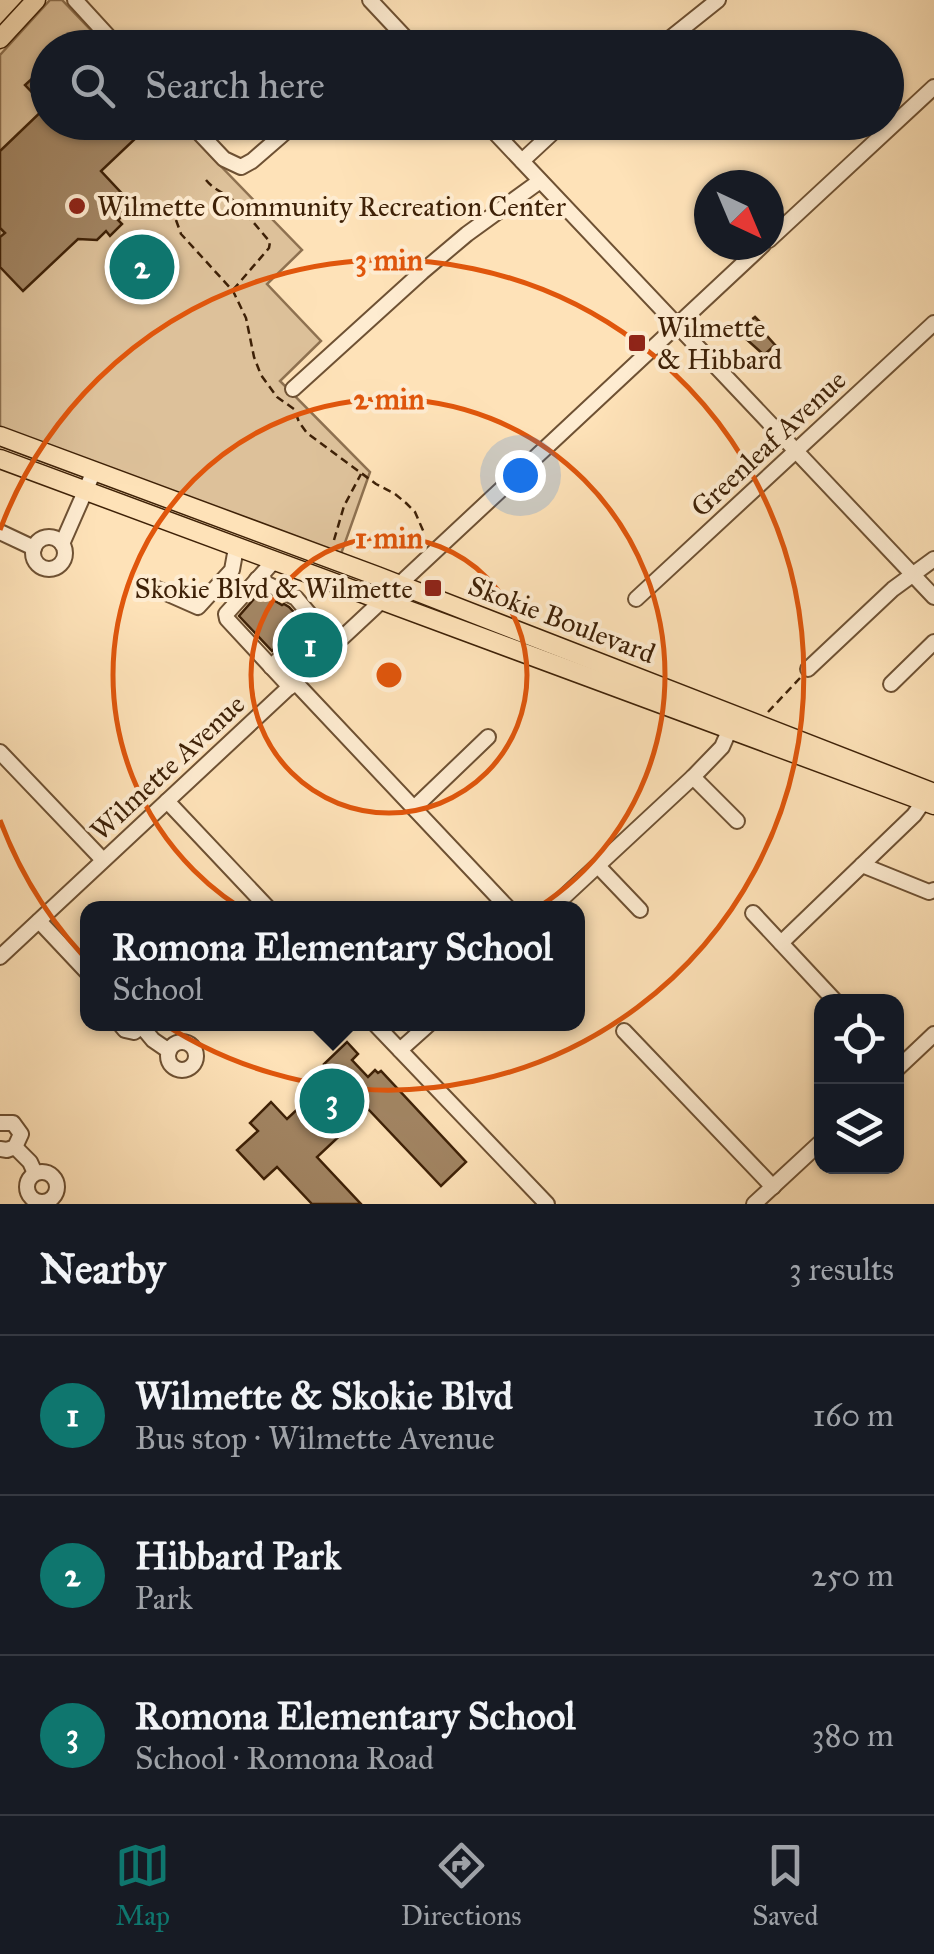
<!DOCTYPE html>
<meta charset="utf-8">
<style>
body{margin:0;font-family:"IM FELL Great Primer",serif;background:#242831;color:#f1f3f6}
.controls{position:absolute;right:30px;bottom:30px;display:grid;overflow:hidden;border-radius:20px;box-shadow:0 2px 8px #0004}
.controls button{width:90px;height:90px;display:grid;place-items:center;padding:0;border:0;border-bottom:2px solid #363941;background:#171b24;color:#f1f3f6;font:50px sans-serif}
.compass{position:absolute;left:694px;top:170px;width:90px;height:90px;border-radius:50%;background:#171b24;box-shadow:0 2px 8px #0004;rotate:136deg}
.you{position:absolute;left:520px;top:475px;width:35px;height:35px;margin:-25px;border:8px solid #fff;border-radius:50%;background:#1a73e8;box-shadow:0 0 0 15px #1a73e833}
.badge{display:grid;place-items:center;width:65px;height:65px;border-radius:50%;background:#0f766e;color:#fff;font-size:32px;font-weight:700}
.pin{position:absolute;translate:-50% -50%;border:5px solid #fff;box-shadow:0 2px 10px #0006}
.popup{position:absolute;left:80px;top:901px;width:505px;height:130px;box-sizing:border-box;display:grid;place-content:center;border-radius:20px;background:#171b24;filter:drop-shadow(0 2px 8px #0005);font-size:32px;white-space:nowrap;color:#9ea1a6}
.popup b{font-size:38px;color:#f1f3f6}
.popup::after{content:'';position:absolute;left:50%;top:100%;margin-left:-20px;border:20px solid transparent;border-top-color:#171b24}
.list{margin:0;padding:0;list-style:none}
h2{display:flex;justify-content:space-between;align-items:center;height:130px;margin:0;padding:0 40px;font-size:42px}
h2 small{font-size:32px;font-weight:400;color:#9ea1a6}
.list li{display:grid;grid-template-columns:65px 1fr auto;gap:30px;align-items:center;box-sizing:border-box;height:160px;padding:0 40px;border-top:2px solid #363941}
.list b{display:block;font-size:38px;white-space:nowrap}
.list p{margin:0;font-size:32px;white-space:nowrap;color:#9ea1a6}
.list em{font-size:32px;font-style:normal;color:#9ea1a6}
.icon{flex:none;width:55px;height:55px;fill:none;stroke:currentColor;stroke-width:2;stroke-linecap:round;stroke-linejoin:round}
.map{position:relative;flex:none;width:934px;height:1204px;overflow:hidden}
.search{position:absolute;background:#171b24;box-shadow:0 2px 8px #0004;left:30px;right:30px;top:30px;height:110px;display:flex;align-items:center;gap:25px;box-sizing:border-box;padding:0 35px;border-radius:55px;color:#9ea1a6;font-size:38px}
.sheet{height:610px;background:#171b24}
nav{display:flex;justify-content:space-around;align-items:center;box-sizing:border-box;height:140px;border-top:2px solid #363941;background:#171b24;font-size:28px;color:#9ea1a6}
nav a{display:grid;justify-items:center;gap:5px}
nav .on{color:#0f766e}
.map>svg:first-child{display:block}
.green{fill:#ddc19a;stroke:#8e7150;stroke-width:2.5}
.building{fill:#a28563;stroke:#3e2107;stroke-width:2.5}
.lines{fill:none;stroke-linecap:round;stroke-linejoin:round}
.minor-casing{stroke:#6e5133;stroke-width:18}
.major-casing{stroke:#3e2107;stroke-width:21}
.path{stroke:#3e2107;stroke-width:2.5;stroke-dasharray:8 5;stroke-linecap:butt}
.minor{stroke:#feecd1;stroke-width:14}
.major{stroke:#fee2b8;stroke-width:18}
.ring{fill:none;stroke:#e0560c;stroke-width:5}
.poi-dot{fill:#8f2418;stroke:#feecd1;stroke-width:4}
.labels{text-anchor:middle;stroke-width:8;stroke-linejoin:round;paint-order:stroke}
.poi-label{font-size:28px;fill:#3e2107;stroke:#feecd1;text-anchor:start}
.street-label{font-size:28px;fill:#3e2107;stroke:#feecd1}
.centre{fill:#e0560c;stroke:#feecd1;stroke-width:5}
.ring-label{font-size:30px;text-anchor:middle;font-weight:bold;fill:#e0560c;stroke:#feecd1;stroke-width:8;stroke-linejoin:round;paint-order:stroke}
</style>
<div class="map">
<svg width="934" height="1204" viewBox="0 0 934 1204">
<rect width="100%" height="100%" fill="#fee2b8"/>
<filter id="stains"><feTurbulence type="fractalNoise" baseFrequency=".002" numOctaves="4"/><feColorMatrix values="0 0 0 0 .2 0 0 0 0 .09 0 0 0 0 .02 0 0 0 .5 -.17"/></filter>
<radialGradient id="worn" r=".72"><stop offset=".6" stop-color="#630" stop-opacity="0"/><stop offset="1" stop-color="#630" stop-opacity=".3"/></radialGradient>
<polygon class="green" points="50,0 62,0 107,47 48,48 48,122 179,123 302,250 267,284 321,341 280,381 370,472 341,554 0,428 0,55"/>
<g class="building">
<polygon points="48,64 48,122 123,122 137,137 101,171 128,200 127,211 118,220 122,224 110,236 106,231 97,240 78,239 23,291 0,267 0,237 5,233 0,228 0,151 46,107 25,85"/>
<polygon points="755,317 762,324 759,327 775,345 764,355 745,338 751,332 745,325"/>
<polygon points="260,592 282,605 284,604 289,607 302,621 272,651 239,616"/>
<polygon points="347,1042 358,1054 352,1060 368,1077 375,1070 378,1073 381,1071 466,1162 441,1186 368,1109 317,1157 361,1204 312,1204 277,1167 264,1179 237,1150 258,1131 250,1123 271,1102 287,1119 334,1075 324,1064"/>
</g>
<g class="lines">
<defs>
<g id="minor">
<polyline points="75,0 119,48"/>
<polyline points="370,0 415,48"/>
<polyline points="658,48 718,0"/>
<polyline points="189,122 224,159 241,167 252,161 297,122"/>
<polyline points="485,122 934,597"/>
<polyline points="522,161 564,122"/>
<polyline points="769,240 934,87"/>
<polyline points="293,389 422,272 467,234 540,181"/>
<polyline points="0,532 34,548"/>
<circle cx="49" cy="553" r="16"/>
<polyline points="62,544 94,471"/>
<polyline points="273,562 226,614 227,619 290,687"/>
<polyline points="257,579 296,598 316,622 271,667"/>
<polyline points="155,588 198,607 232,570 236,548"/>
<polyline points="636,599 934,323"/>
<polyline points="808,669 893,589 934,559"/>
<polyline points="295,682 508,908"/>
<polyline points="891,684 934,642"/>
<polyline points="0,752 103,860"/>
<polyline points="693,777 737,821"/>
<polyline points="167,801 268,908"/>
<polyline points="414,808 488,737"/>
<polyline points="862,865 929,892 934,890"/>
<polyline points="598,866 640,910"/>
<polyline points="552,908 693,777 722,747 732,724"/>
<polyline points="753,913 836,1002"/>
<polyline points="39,921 87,972"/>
<polyline points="781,943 914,815 928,795"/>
<polyline points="0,957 763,245"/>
<polyline points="120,1024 125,1030 134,1032 145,1024"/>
<polyline points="375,1024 547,1204"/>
<polyline points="143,1028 153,1040 169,1051"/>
<polyline points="624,1031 773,1187"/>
<circle cx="182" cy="1056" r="14"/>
<polyline points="400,1050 429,1024"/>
<polyline points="896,1070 934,1034"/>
<polyline points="0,1123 13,1123 21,1134 15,1147 7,1150 0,1149"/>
<polyline points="15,1147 30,1162 35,1173"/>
<circle cx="42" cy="1187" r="15"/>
<polyline points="754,1204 822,1141"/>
</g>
<g id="major">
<polyline points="0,39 36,0"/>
<polyline points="0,436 377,576 934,793"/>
<polyline points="0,459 934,805"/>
</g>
</defs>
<use href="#minor" class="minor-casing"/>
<use href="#major" class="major-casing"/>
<g class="path">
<path d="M206 180C214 190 225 193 234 201 247 214 258 228 270 242L269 248 233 290"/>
<polyline points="176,220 181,234 233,291 246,318 254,357 261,375 277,397 294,409 299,422 307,433 376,484 395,494 406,503 415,512 425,535"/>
<polyline points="334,540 344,506 361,474"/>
<polyline points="768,712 800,678"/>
</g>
<use href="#minor" class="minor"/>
<use href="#major" class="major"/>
</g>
<g class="ring">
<circle cx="389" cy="675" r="138"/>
<circle cx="389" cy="675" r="276"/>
<path d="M0 530A415 415 0 1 1 0 820"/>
</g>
<g class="poi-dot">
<circle cx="77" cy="206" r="10"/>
<rect x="627" y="333" width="20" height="20" rx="5"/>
<rect x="423" y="578" width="20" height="20" rx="5"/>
</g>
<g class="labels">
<g class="poi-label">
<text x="97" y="216">Wilmette Community Recreation Center</text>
<text x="657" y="337">Wilmette<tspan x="657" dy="32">&amp; Hibbard</tspan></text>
<text x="413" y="598" text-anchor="end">Skokie Blvd &amp; Wilmette</text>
</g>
<g class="street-label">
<text transform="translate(768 443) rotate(-43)" y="10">Greenleaf Avenue</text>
<text transform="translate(562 619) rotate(21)" y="10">Skokie Boulevard</text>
<text transform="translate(167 767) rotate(-43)" y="10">Wilmette Avenue</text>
</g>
</g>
<circle cx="389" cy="675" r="15" class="centre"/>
<g class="ring-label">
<text x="389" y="270">3 min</text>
<text x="389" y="409">2 min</text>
<text x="389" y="548">1 min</text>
</g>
<rect width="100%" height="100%" filter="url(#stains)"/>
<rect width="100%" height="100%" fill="url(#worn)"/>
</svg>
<div class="controls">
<button><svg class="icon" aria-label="locate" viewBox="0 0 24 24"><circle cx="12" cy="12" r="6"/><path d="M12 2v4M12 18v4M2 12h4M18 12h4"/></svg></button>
<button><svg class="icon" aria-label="layers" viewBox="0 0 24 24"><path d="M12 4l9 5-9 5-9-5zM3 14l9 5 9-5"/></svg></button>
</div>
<svg class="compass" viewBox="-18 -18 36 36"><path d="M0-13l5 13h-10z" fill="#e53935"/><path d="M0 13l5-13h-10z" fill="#9ea1a6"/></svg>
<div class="you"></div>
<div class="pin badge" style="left:310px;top:645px">1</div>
<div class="pin badge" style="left:142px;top:267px">2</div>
<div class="pin badge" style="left:332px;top:1101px">3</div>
<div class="popup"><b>Romona Elementary School</b>School</div>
<div class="search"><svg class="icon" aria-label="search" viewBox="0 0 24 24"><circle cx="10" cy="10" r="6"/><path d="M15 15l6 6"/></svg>Search here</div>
</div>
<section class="sheet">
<h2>Nearby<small>3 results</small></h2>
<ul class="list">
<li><span class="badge">1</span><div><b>Wilmette &amp; Skokie Blvd</b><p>Bus stop · Wilmette Avenue</p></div><em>160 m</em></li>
<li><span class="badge">2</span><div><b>Hibbard Park</b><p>Park</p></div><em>250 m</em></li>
<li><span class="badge">3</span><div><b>Romona Elementary School</b><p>School · Romona Road</p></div><em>380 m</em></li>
</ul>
</section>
<nav>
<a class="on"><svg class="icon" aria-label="map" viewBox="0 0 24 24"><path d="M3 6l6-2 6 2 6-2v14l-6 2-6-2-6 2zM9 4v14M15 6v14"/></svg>Map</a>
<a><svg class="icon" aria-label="directions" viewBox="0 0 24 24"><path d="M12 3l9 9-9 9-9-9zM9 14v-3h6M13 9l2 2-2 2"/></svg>Directions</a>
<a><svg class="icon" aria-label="saved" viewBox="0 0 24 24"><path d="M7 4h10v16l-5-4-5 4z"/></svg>Saved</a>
</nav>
